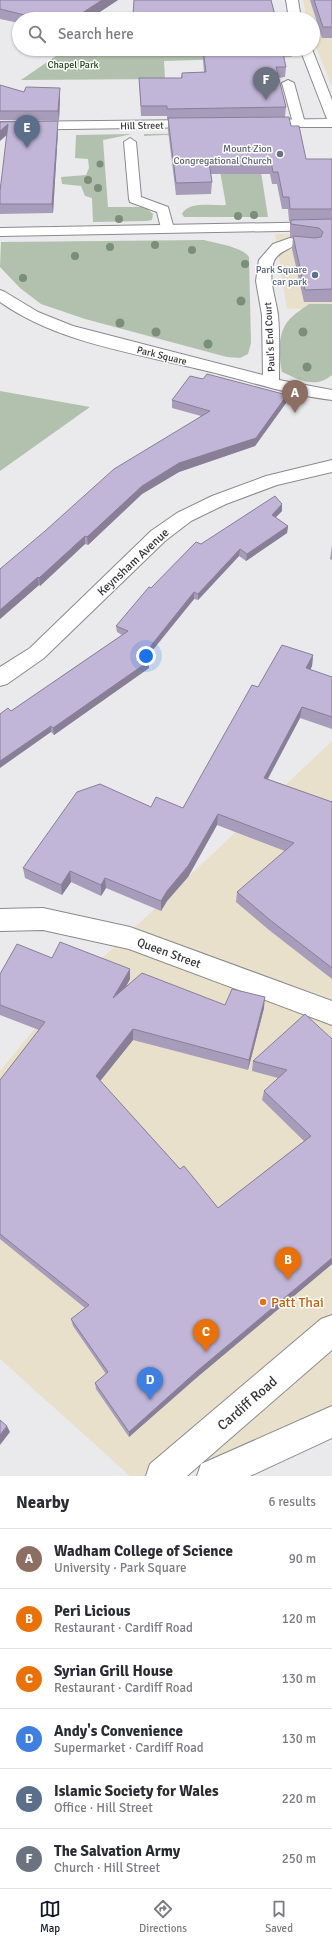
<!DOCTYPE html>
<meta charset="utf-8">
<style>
body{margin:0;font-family:Signika,sans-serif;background:#f2f2f3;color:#2b2b33}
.you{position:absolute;left:146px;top:656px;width:14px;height:14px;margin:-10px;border:3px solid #fff;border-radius:50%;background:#1a73e8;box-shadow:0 0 0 6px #1a73e833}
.badge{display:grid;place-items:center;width:26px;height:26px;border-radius:50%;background:#111827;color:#fff;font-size:13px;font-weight:700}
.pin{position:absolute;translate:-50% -33px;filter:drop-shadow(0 1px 2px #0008)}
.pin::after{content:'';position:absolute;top:21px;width:14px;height:12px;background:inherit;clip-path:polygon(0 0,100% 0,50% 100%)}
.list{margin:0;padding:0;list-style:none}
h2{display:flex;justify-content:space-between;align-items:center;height:52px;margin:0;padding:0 16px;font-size:17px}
h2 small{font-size:13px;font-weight:400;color:#7c7c81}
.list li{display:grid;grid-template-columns:26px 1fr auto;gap:12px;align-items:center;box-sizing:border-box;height:60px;padding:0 16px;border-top:1px solid #e1e1e2}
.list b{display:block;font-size:15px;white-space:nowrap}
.list p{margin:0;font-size:13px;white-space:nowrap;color:#7c7c81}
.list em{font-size:13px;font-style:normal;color:#7c7c81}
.icon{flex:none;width:22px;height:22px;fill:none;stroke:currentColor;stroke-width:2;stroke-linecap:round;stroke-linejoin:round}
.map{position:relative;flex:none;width:332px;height:1476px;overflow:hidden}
.search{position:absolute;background:#fff;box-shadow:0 1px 3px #0004;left:12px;right:12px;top:12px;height:44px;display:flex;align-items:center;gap:10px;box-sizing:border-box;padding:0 14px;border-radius:22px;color:#7c7c81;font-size:15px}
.sheet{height:412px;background:#fff}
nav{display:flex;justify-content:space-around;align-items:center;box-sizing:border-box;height:56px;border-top:1px solid #e1e1e2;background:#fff;font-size:11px;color:#7c7c81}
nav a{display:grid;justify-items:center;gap:2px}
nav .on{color:#111827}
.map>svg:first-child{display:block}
.commercial{fill:#e9e0cb}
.green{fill:#b2c1ae}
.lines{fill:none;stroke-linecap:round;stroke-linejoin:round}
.service-casing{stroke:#8a8a8c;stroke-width:2}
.minor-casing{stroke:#8a8a8c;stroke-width:2}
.tertiary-casing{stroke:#8a8a8c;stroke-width:2}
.secondary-casing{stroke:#8a8a8c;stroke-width:2}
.service{fill:#fff;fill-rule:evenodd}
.minor{fill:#fff;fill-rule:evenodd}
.tertiary{fill:#fff;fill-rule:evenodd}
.secondary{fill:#fff;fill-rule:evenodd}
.tree{fill:#7b8e77}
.wall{fill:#a79dba}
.shaded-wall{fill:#887f97}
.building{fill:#c2b6d8;stroke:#887f97}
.worship-dot{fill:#6b7280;stroke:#fff;stroke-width:1.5}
.service-dot{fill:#5c6f8a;stroke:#fff;stroke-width:1.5}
.food-dot{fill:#e8710a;stroke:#fff;stroke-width:1.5}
.labels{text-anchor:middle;stroke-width:3;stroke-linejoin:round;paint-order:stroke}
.far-park-label{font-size:10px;fill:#214218;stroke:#fff}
.far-street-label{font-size:10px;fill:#353536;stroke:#fff}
.far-worship-label{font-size:10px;fill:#5b616d;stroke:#fff;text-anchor:end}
.far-service-label{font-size:10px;fill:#4e5e75;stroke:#fff;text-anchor:end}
.street-label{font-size:12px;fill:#353536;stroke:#fff}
.near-food-label{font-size:14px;fill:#c56008;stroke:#fff;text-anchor:start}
.near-street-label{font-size:14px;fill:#353536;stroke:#fff}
</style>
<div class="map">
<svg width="332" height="1476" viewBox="0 0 332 1476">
<rect width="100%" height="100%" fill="#eaeaec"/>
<g class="commercial">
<polygon points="303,0 332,0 332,87 313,39 313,19 306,19"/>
<polygon points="332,232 332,308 287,309 275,234"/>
<polygon points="332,741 332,1405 180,1476 130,1476 0,1359 0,1071 57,1001"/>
</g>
<g class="green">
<polygon points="66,49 289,49 292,57 164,61 165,79 21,80"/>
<path d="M255 133 268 217H184L182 214C188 201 214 206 226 205L214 138 165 135 144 136V134Z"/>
<polygon points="132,134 103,140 108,207 145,207 153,214 152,220 147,221 93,222 92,198 85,196 81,186 62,184 61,177 86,175 89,168 88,159 75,158 76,135"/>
<path d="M204 240C215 243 243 247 249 257L251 343 248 354 240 358 227 357 85 319 41 304 20 288 0 267 1 242Z"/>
<path d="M309 304H332V375C315 389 300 380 282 372 279 355 277 333 289 320 294 314 302 309 309 304Z"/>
<polygon points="0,391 90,407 0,471"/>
</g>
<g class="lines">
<defs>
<g id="service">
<polygon points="288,80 294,83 305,123 303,126 295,126 293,123 282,83"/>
<polygon points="130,138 136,142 141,197 168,207 174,229 172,232 162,232 157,212 130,202 129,199 124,142"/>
</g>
<g id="minor">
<polygon points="286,0 298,0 301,19 289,19"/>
<polygon points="300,49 312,49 332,100 332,127 256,127 254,124 256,121 261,120 327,119"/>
<polygon points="199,120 204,121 206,124 204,127 0,130 0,122"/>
<polygon points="332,222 332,230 0,236 0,228"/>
<path d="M290 238 295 239 297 242C292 250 279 250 274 261 267 278 276 298 278 315 280 336 279 358 279 380L332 390V400C288 395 246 380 203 370 135 353 58 343 0 302V290L5 292 38 312 73 326 263 375 262 315 256 281 259 260 273 244Z"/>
<polygon points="332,460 332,472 277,485 226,504 191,521 165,541 44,658 7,684 0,686 0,667 30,648 151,531 177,513 212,496 266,476"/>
<polygon points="43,908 130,927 332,1001 332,1025 129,949 43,930 0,931 0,909"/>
</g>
<polygon id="tertiary" points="332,1315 332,1350 187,1476 146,1476 150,1464 321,1319"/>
<polygon id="secondary" points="332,1406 332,1438 250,1476 197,1476 201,1464"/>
</defs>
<use href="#service" class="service-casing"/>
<use href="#minor" class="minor-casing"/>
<use href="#tertiary" class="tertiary-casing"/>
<use href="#secondary" class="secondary-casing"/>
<use href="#service" class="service"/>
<use href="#minor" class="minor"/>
<use href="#tertiary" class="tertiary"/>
<use href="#secondary" class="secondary"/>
</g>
<g class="tree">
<circle cx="100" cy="164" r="3.5"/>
<circle cx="88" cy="180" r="4"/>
<circle cx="98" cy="188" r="4"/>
<circle cx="254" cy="215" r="4"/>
<circle cx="238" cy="216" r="4"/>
<circle cx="119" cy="219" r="4"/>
<circle cx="155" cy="245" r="4"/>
<circle cx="110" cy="247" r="4"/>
<circle cx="192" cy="250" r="4"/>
<circle cx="75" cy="256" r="4"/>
<circle cx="245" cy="264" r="4"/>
<circle cx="23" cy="278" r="4"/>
<circle cx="241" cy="301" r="4.5"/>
<circle cx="120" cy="323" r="4.5"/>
<circle cx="156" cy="332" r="4.5"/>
<circle cx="303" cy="332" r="4.5"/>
<circle cx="208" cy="344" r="4.5"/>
<circle cx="307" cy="367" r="4.5"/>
</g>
<g class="wall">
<polygon points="0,0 118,0 89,19 19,19 19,23 0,19"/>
<polygon points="134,0 276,19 133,19"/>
<polygon points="310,0 332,0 332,38 322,38"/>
<polygon points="202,49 282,49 286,67 285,77 278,78 286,107 285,117 291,126 306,159 332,159 332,302 304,302 292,249 293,237 290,237 290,221 289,221 288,209 282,209 277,184 272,184 270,174 211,174 212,182 211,194 176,195 168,130 168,119 167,119 167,116 141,116 139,78 181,78 182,73 204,72"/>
<polygon points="0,85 24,92 60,88 60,98 59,120 0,120"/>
<polygon points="0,122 58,131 53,213 0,214 0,191 7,135"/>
<polygon points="203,379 287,395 286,403 255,446 179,472 142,494 88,545 85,544 40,586 39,585 0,619 0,569 201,416 172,408 172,400"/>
<polygon points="282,504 282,511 275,518 288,526 287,533 246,561 239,556 198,600 194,599 145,660 149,661 149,668 54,735 51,732 11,711 122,635 117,632 116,626 151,588 201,544"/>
<polygon points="332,545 332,560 330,559"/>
<polygon points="313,655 312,666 310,670 332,677 332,729 300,718 268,779 332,802 332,979 269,930 236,902 237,892 285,851 217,825 188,877 167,901 161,911 106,888 101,896 71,882 62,895 25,878 23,868 151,807 183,808 258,687"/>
<polygon points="52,958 130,979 126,987 225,1005 264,1008 248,1070 133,1040 100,1081 180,1169 218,1208 304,1141 262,1100 264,1091 278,1078 252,1071 253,1061 332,1039 332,1264 195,1379 129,1437 96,1389 95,1383 106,1374 73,1326 71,1319 85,1308 0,1239 0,1080 39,1030 0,1015 0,974"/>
</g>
<g class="shaded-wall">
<polygon points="102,0 118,0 89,19 73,19"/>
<polygon points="60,88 60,98 59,120 58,111"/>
<polygon points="58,121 58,131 53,213 52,204"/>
<polygon points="8,124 9,133 0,141 0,131"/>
<polygon points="287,395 286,403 255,446 179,472 142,494 88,545 87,537 142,486"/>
<polygon points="282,504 282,511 271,522 272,515"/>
<polygon points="288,526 287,533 246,561 247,554"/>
<polygon points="85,536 85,544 40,586 39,578"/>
<polygon points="240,549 239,556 198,600 198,594"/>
<polygon points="38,577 39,585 0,619 0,610"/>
<polygon points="194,592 194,599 141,664 141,658"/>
<polygon points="313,655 312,666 305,680 306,668"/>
<polygon points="149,661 149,668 54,735 53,728"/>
<polygon points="302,707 300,718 262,789 264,778"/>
<polygon points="51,726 51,732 0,768 0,761"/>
<polygon points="218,814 217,825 188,877 167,901 161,911 161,901 167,891"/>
<polygon points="70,871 71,882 62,895 61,885"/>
<polygon points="105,878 106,888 101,896 101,885"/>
<polygon points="130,969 130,979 114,1008 113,998"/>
<polygon points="265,997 264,1008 248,1070 249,1060"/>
<polygon points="133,1029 133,1040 97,1085 96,1076"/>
<polygon points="332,1258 332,1264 195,1379 129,1437 129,1432 196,1372"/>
<polygon points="7,1426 10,1432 0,1445 0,1435"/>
</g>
<g class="building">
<polygon points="0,0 102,0 73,19 41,19 0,9"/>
<polygon points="134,0 271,0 276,19 200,19 200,16 133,15"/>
<polygon points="314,0 332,0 332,27 323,27"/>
<polygon points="203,49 282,49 286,67 276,67 286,107 167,109 167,106 141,106 139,78 182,78 182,73 206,72"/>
<polygon points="0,85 24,92 26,87 60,88 58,111 0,111"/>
<polygon points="289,117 291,126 299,126 306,159 332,159 332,209 290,209 289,197 283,197 278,172 273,172 271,162 209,162 212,182 176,183 168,118"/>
<polygon points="58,121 52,204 0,204 0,191 8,124 0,131 0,122"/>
<polygon points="332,219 332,289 305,290 293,236 315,238 321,237 323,232 319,228 291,224 291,220"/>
<polygon points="207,374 287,395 256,438 179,463 142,486 87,537 85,536 39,578 38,577 0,610 0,569 45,531 114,469 210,411 172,400 190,376 203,379"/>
<polygon points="275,496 282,504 272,515 288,526 247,554 240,549 198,594 194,592 141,658 149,661 53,728 51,726 0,761 0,714 8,708 11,711 128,631 116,626 149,587 151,588 196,542 201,544"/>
<polygon points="282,645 313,655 306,668 332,677 332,717 302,707 264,778 332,802 332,968 270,920 237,892 294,843 218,814 188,866 167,891 161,901 105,878 101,885 70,871 61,885 23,868 77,792 100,784 151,807 156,797 183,808 252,685 258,687"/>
<polygon points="60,942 130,969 113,998 142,973 225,1005 232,989 265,997 249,1060 133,1029 96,1076 180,1169 184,1166 218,1208 311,1136 264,1091 287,1070 253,1061 305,1014 332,1039 332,1258 196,1372 129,1432 95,1383 108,1372 71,1319 89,1305 0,1234 0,1080 45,1022 0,1005 0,974 17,944 52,958"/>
<polygon points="0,1420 7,1426 0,1435"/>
</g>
<circle class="worship-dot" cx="280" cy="154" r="4"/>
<circle class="service-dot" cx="315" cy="275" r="4"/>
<circle class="food-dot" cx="263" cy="1302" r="4"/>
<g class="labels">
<g class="far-park-label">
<text x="73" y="68">Chapel Park</text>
</g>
<g class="far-street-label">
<text transform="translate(142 125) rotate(-1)" y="4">Hill Street</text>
<text transform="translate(269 337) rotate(-93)" y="4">Paul's End Court</text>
<text transform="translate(162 355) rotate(14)" y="4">Park Square</text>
</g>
<g class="far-worship-label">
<text x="272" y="152">Mount Zion<tspan x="272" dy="12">Congregational Church</tspan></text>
</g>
<g class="far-service-label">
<text x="307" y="273">Park Square<tspan x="307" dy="12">car park</tspan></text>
</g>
<g class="street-label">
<text transform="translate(133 562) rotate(-43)" y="4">Keynsham Avenue</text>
<text transform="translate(169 953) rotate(20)" y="4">Queen Street</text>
</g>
<g class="near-food-label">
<text x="271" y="1307">Patt Thai</text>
</g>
<g class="near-street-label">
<text transform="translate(247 1403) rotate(-41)" y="5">Cardiff Road</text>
</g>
</g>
</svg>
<div class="you"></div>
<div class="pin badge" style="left:295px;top:413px;background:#8d6e63">A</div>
<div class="pin badge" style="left:288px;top:1280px;background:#e8710a">B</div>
<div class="pin badge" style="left:206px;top:1352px;background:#e8710a">C</div>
<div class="pin badge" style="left:150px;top:1400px;background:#3f7fe0">D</div>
<div class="pin badge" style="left:27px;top:148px;background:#5c6f8a">E</div>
<div class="pin badge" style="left:266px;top:100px;background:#6b7280">F</div>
<div class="search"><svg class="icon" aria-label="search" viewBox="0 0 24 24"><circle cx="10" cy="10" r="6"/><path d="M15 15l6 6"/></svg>Search here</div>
</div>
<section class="sheet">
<h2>Nearby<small>6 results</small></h2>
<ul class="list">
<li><span class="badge" style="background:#8d6e63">A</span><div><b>Wadham College of Science</b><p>University · Park Square</p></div><em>90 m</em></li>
<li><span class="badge" style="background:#e8710a">B</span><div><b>Peri Licious</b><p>Restaurant · Cardiff Road</p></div><em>120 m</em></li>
<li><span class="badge" style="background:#e8710a">C</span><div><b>Syrian Grill House</b><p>Restaurant · Cardiff Road</p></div><em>130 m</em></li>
<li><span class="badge" style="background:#3f7fe0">D</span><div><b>Andy's Convenience</b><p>Supermarket · Cardiff Road</p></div><em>130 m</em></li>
<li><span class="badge" style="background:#5c6f8a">E</span><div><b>Islamic Society for Wales</b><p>Office · Hill Street</p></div><em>220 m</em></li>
<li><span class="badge" style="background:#6b7280">F</span><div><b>The Salvation Army</b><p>Church · Hill Street</p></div><em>250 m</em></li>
</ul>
</section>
<nav>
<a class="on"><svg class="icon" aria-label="map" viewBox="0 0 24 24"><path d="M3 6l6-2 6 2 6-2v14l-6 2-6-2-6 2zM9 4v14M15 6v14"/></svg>Map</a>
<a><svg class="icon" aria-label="directions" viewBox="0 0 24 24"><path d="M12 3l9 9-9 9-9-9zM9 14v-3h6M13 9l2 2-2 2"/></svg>Directions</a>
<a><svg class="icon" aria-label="saved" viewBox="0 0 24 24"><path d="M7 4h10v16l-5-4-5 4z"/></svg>Saved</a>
</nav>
